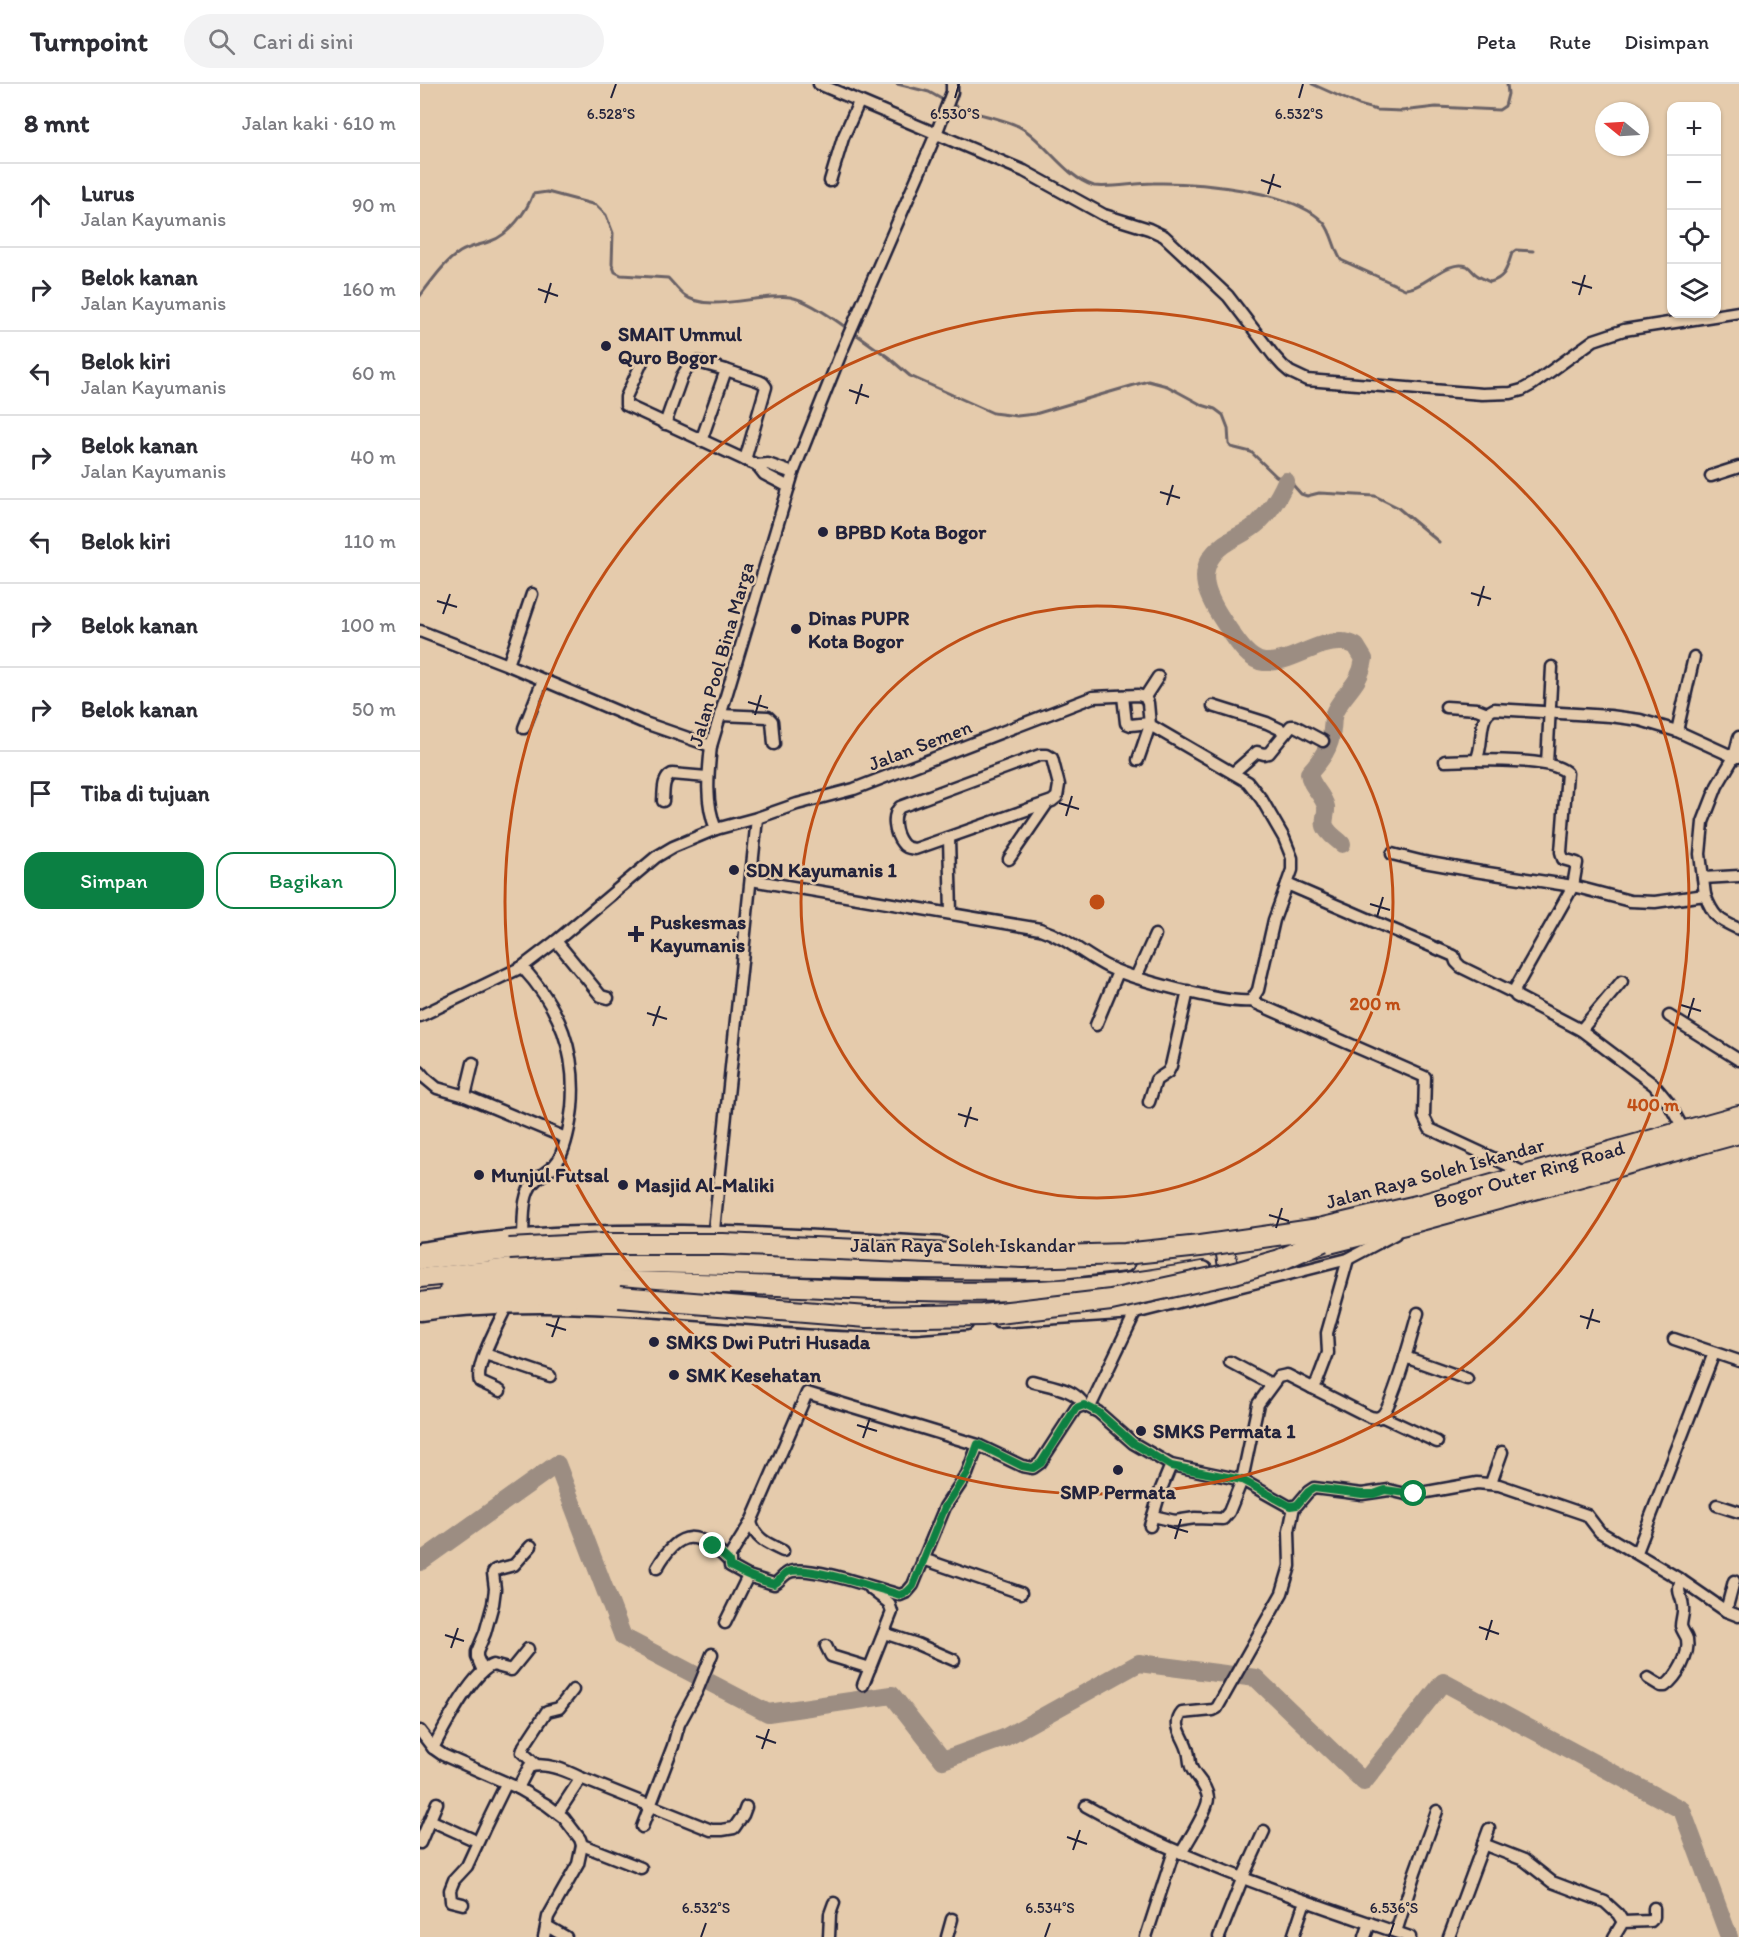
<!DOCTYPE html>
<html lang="id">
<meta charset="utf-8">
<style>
body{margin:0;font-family:Itim,sans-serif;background:#f2f2f3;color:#2b2b33}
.controls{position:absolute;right:18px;top:18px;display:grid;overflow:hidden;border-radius:12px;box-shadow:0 2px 4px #0004}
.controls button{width:54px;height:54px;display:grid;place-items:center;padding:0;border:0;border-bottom:2px solid #e1e1e2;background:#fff;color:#2b2b33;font:30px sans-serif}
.compass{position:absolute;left:1175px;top:18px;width:54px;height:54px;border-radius:50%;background:#fff;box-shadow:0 2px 4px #0004;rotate:288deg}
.stop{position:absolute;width:18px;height:18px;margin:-14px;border:4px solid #0b8043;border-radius:50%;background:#fff}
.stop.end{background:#0b8043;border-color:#fff;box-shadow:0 2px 6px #0008}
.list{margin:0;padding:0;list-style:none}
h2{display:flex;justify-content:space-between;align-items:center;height:78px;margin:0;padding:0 24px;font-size:26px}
h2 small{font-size:20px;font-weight:400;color:#7c7c81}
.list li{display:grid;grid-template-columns:39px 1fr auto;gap:18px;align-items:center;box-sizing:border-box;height:84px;padding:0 24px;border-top:2px solid #e1e1e2}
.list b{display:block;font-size:22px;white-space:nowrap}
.list p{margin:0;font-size:20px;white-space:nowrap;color:#7c7c81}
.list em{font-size:20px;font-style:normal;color:#7c7c81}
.actions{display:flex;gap:12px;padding:18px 24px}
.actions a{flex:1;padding:14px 0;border:2px solid #0b8043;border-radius:18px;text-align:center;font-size:21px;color:#0b8043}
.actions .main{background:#0b8043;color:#fff}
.icon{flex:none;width:33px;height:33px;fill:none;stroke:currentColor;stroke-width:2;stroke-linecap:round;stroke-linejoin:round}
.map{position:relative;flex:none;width:1319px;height:1853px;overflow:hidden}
header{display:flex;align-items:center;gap:36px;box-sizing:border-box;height:84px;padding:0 30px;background:#fff;border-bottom:2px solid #e1e1e2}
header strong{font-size:28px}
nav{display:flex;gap:33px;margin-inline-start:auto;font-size:21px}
.search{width:420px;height:54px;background:#f2f2f3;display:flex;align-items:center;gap:15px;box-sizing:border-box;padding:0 21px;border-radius:33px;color:#7c7c81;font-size:22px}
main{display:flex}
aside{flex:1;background:#fff}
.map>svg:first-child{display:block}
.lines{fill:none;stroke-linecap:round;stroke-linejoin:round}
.stream{stroke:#6b6266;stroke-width:3}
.river{stroke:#9c8d82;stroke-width:18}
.minor-casing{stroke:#22223b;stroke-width:15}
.trunk-casing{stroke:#22223b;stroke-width:22}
.motorway-casing{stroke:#22223b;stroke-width:24}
.minor{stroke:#e5cbac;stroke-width:10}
.trunk{stroke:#e5cbac;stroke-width:18}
.motorway{stroke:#e5cbac;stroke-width:20}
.motorway-bridge-casing{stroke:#22223b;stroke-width:24;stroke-linecap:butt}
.motorway-bridge{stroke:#e5cbac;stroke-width:20}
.route{stroke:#0b8043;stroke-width:8}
.ticks{fill:none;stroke:#22223b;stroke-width:2}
.ring{fill:none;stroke:#c04e15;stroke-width:3}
.poi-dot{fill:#22223b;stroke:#e5cbac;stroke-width:2}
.labels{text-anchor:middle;stroke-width:5;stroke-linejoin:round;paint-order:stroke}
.poi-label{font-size:20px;font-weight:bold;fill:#22223b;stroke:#e5cbac;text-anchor:start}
.street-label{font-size:20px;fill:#22223b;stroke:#e5cbac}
.ticks-label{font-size:15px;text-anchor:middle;fill:#22223b;stroke:#e5cbac;stroke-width:5;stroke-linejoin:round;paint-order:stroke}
.centre{fill:#c04e15;stroke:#e5cbac;stroke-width:3}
.ring-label{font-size:18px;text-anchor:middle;font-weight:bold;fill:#c04e15;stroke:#e5cbac;stroke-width:5;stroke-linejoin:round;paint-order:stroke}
</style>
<header>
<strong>Turnpoint</strong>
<div class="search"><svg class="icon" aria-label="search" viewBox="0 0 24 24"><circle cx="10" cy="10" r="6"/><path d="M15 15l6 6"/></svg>Cari di sini</div>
<nav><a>Peta</a><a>Rute</a><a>Disimpan</a></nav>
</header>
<main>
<aside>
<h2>8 mnt<small>Jalan kaki · 610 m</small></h2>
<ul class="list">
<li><svg class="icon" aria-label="ahead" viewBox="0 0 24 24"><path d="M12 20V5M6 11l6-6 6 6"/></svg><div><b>Lurus</b><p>Jalan Kayumanis</p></div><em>90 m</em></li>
<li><svg class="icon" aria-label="right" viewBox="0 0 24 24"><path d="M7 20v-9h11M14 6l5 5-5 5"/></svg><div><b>Belok kanan</b><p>Jalan Kayumanis</p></div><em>160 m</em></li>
<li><svg class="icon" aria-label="left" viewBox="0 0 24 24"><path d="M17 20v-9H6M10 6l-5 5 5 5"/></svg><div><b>Belok kiri</b><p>Jalan Kayumanis</p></div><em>60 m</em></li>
<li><svg class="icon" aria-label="right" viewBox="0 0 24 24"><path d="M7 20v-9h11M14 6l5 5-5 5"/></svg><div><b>Belok kanan</b><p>Jalan Kayumanis</p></div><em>40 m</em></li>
<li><svg class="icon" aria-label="left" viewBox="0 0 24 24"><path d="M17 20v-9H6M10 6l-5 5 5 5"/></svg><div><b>Belok kiri</b></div><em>110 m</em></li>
<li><svg class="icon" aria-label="right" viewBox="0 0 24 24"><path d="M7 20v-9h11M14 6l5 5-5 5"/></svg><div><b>Belok kanan</b></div><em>100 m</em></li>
<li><svg class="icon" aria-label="right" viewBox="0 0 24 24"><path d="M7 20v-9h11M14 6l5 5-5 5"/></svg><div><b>Belok kanan</b></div><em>50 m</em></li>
<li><svg class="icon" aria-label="arrive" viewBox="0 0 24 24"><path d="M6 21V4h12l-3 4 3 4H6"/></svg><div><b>Tiba di tujuan</b></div></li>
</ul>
<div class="actions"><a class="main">Simpan</a><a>Bagikan</a></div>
</aside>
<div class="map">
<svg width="1319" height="1853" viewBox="0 0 1319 1853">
<rect width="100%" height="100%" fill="#e5cbac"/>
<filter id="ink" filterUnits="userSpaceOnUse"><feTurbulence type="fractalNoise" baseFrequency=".0167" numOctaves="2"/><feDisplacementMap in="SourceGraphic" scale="12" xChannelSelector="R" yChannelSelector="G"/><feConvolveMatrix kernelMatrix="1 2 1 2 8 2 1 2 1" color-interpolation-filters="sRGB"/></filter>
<g filter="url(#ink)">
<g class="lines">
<g class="stream">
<polyline points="477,0 509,8 525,17"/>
<polyline points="892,0 939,21 957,26 982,27 1016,23 1079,26 1085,22 1088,10 1087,0"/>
<path d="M531 20C552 31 588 34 605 46 629 63 646 93 674 102 693 104 714 99 733 99 776 98 874 106 904 139 912 148 914 165 921 176L985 205C1004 205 1026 175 1047 182 1051 184 1053 189 1057 191 1061 194 1066 196 1070 198 1086 194 1087 183 1092 169L1096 166 1113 167"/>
<path d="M0 212C11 198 24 178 40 168 50 162 61 161 71 157 89 151 107 127 113 110L127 108 176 121 186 131 193 149 192 180 195 188 201 191 248 194C253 199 258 206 264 211 288 230 341 209 370 213 388 216 413 234 428 245"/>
<polyline points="433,248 468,273 490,292 573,329 597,332 615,330 728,297 747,302 782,321 795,325 803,331 808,344 809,360 811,363 831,368 856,392 873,401 881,410 887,412 899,409 955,412 977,423 1019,458"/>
</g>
<g class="river">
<path d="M866 397C860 411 849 428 838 439 829 448 814 453 803 461 770 486 789 517 808 544 816 556 828 576 844 578 871 580 896 556 923 558 927 558 932 560 936 562L944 575C940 601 926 606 915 627 912 633 913 638 912 645 911 663 901 676 889 689 890 702 903 710 906 723 907 729 903 736 905 742 908 750 916 754 922 760"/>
<polyline points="0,1478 137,1380 203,1553 348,1629 472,1611 523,1676 584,1654 719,1579 836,1594 944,1698 1023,1598 1262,1726 1309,1853"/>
</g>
<defs>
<g id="minor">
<polyline points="399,0 604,87 684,131 729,145 744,152 808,212 854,272 863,282 870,288 887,296 1062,310 1091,309 1102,306 1113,300 1174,256 1204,246 1319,228"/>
<path d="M532 0V8L516 50 423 264 373 389 291 662C288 690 285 719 296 745L337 734 377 720 434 705 673 613 718 611 725 613 728 619 730 641 828 698 842 716 864 754 872 774V786L854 836 838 906 831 917"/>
<polyline points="410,97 423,54 439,18"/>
<polyline points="222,278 206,313 206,321 325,376 337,381 348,380 373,389"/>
<polyline points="306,286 339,297 343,299 346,303 325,376"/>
<polyline points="245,340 262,292 270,280 278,278 306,286 281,357"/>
<polyline points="337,381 344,390 369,403"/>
<polyline points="1291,392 1319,383"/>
<polyline points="0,547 88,581 222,638 291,662"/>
<polyline points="88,581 112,510"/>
<polyline points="703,612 706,639 711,641 729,639"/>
<polyline points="725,613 738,593"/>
<polyline points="793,622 847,639 866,648"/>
<polyline points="1026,623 1057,625 1067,629"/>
<polyline points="300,631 348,633 352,637 354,660"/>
<polyline points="104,644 123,596"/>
<polyline points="1257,647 1274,573"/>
<path d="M620 671H627L632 674 639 701 637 713 632 717 495 765C490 764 485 764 482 759 475 750 471 732 480 723Z"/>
<polyline points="718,676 730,641"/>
<path d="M1056 676C1077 677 1134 675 1147 689L1141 768 1143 775 1157 779 1153 802 1095 905 1096 912 1161 946 1234 1001 1248 1018 1262 1043"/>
<path d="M1025 677 1056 676C1065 661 1056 633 1074 625L1190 632 1220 636 1257 647 1314 673H1319"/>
<polyline points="1127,680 1132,583"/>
<polyline points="813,689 837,668 844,670 849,669 871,642 875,642 903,657"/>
<path d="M243 717C244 707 242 695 252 690L287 693"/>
<polyline points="529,754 531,829"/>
<path d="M972 770 1004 778 1061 788 1153 802 1210 817 1235 818 1285 811C1293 832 1298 836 1319 845"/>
<polyline points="589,775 626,721"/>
<polyline points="1283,794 1319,792"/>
<path d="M331 796 620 845C647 854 664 871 688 883 713 895 805 920 831 917L1005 993 1004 1033 1010 1045 1105 1089"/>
<polyline points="867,800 1034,872 1036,878 1041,883 1094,909"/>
<polyline points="1285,811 1280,770 1283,738 1297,702 1314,673 1319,653"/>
<polyline points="136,857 181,912 188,914"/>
<path d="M102 883C140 924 157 968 152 1024 150 1041 147 1058 140 1073 134 1086 123 1088 114 1098 102 1110 104 1135 103 1151"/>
<polyline points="716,893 735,851"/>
<polyline points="0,932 102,883 136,857 236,773 253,763 296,745"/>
<polyline points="1249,932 1319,976"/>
<polyline points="676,941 698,888"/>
<polyline points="1161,946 1202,897"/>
<polyline points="0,988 5,994 17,1004 45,1012 146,1054"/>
<polyline points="45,1012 53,979"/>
<polyline points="729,1018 736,996 748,988 751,982 768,907"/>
<path d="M0 1164C35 1159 69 1153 104 1151 244 1141 384 1151 523 1159L521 1173"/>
<polyline points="288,1184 294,1146 337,734"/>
<path d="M0 1231C142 1210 286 1236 429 1241 451 1242 475 1244 497 1244 514 1243 531 1241 547 1240"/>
<polyline points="578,1238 715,1229 928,1175 975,1150"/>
<polyline points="1254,1255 1319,1277"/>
<polyline points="65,1270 130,1292"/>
<polyline points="985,1273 1047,1295"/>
<polyline points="810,1278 851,1300"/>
<path d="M612 1297C628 1302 655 1304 664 1321"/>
<polyline points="892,1304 897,1298 908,1269 907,1249 928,1175"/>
<path d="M80 1307 60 1298C54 1283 79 1239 86 1223"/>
<polyline points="670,1323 715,1229 715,1225"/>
<polyline points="961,1332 1017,1358"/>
<path d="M558 1361 547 1390 525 1423 493 1501 487 1508 480 1511C454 1504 396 1483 373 1487 364 1488 361 1497 354 1500L328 1492 310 1482V1472L331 1438 387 1309 558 1361 602 1382 613 1384 620 1379 656 1324 664 1321 678 1328 713 1359 751 1381 822 1396 870 1423 877 1421 888 1408 894 1404 942 1410 969 1406 990 1411 1057 1399 1079 1401 1167 1431 1180 1448 1261 1496 1306 1527 1319 1532"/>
<polyline points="1071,1399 1082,1368"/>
<polyline points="1297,1421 1319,1428"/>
<path d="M733 1432 755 1437 775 1434 803 1435 809 1428 822 1396 838 1320 858 1293 867 1291 946 1331C950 1333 955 1335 960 1333 972 1326 993 1246 998 1229"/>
<path d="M331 1438C335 1455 348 1460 363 1467"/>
<polyline points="730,1442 741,1405 751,1381"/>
<polyline points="1217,1468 1294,1269"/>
<polyline points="503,1475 601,1509"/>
<path d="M237 1484C260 1443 278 1447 309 1477"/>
<polyline points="1306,1527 1314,1497"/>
<polyline points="305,1539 328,1492"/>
<polyline points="464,1549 497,1560 534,1576"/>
<polyline points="406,1562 411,1572 450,1584"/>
<polyline points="63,1587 57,1573 57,1568 65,1549 73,1520 75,1505 73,1489 75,1486 94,1481 111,1462"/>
<path d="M1228 1594 1241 1602H1245C1257 1593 1270 1571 1267 1555 1266 1551 1262 1547 1261 1542 1261 1536 1264 1529 1263 1523 1262 1510 1256 1510 1261 1496"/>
<polyline points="443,1601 472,1528 469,1519 451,1505"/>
<polyline points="0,1647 13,1664 23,1671 98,1704 127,1721 144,1734 160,1755 162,1761 158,1780 128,1833 124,1853"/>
<path d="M13 1664C24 1644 52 1588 73 1581L91 1586 108 1565"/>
<polyline points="116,1681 102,1668 104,1662 127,1627 139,1624 153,1606"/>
<path d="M98 1704 109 1683C125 1677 147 1687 161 1694"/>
<path d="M666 1722C767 1779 880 1815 990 1853"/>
<polyline points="138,1729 161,1694 291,1746 302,1746 314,1744 323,1731 326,1723"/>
<polyline points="10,1736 52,1755"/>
<polyline points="222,1743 253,1662 259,1640 277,1607 292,1570"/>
<polyline points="0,1759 17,1719"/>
<polyline points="1063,1760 1104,1776 1132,1798 1185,1818 1198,1830 1203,1838"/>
<polyline points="162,1761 221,1784"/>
<path d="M761 1769C767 1759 789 1724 788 1714 787 1702 777 1695 772 1685 769 1680 770 1673 768 1667 765 1653 751 1642 762 1629L793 1626 797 1624 862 1509 870 1482 869 1447 874 1423"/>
<polyline points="43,1820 31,1817 30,1806 34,1796 47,1782 64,1745 86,1700"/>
<polyline points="127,1842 146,1853"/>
<polyline points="976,1848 995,1788 1017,1727"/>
<polyline points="409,1853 410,1830 414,1819"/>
<polyline points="527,1853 532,1835"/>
<polyline points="726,1853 754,1767"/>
<polyline points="799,1853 823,1793 844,1747"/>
<polyline points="873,1853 885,1817"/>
<polyline points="945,1853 950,1839"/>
<polyline points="1029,1853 1069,1745"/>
<polyline points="1194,1853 1203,1838 1231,1837 1234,1833 1234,1824"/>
</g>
<g id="trunk">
<polyline points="805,1164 808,1183"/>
<polyline points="889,1165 997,1138 1319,1050"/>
<polyline points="0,1194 100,1183 230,1179 478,1185 631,1186 705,1178"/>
<path d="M29 1206C153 1190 277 1199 402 1204 480 1207 560 1210 638 1205 687 1203 735 1195 783 1187"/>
</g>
<g id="motorway">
<polyline points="899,1145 1001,1121 1319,1032"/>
<polyline points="0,1175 89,1165"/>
<polyline points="0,1219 40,1214 106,1210 199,1213"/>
</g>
</defs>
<use href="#minor" class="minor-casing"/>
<use href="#trunk" class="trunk-casing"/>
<use href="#motorway" class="motorway-casing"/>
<use href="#minor" class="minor"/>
<use href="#trunk" class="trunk"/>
<use href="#motorway" class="motorway"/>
<defs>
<g id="motorway-bridge">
<polyline points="89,1165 184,1160 303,1160 603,1173 704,1170 780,1162 899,1145"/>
<polyline points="199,1213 447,1233 562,1231 691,1216 815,1189 860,1176 903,1157"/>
</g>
</defs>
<use href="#motorway-bridge" class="motorway-bridge-casing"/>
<use href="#motorway-bridge" class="motorway-bridge"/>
</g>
</g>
<g class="lines" filter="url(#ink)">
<path class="route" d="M293 1462 309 1477 310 1482C324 1490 338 1496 354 1500 360 1497 362 1491 368 1488 384 1480 459 1505 480 1511L487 1508 493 1502 525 1423 547 1390 558 1360 602 1382 613 1384 621 1379 656 1324 664 1321 678 1328 713 1359 751 1382 822 1396 870 1422 877 1421 888 1408 894 1404 942 1410H954L965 1406 994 1410"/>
</g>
<path class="ticks" d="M191 14 196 0M535 14 539 0M879 14 883 0M841 96 861 103M848 110 854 90M1152 198 1172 204M118 205 138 212M1159 211 1165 191M125 219 131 199M429 306 449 313M436 320 442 300M740 408 760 414M747 421 753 401M1051 509 1071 515M17 517 37 523M1058 522 1064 502M23 530 30 510M328 618 348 624M335 631 341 611M639 719 659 725M646 732 652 712M950 820 970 826M957 833 963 813M1261 921 1281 927M227 929 247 935M1268 934 1274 914M233 942 240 922M538 1030 558 1036M545 1043 551 1023M849 1131 869 1137M856 1144 862 1124M1160 1232 1180 1238M126 1240 146 1246M1167 1245 1173 1225M132 1253 139 1233M437 1341 457 1347M443 1354 450 1334M748 1442 768 1448M755 1455 761 1435M1059 1543 1079 1550M25 1551 44 1557M1066 1556 1072 1536M31 1564 38 1544M336 1652 356 1659M342 1665 349 1645M647 1753 667 1760M653 1766 660 1746M281 1853 286 1839M625 1853 630 1839M969 1853 974 1839"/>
<g class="ring">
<circle cx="677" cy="818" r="296"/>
<circle cx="677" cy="818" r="592"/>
</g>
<g class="poi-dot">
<circle cx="186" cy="262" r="6"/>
<circle cx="403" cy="448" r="6"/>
<circle cx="376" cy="545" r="6"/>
<circle cx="314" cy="786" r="6"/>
<path d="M213 841h6v6h6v6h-6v6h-6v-6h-6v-6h6z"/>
<circle cx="59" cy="1091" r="6"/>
<circle cx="203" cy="1101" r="6"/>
<circle cx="234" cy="1258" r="6"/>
<circle cx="254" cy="1291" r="6"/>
<circle cx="721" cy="1347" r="6"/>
<circle cx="698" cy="1386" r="6"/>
</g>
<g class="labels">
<g class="poi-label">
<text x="198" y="257">SMAIT Ummul<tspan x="198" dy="23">Quro Bogor</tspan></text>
<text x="415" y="455">BPBD Kota Bogor</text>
<text x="388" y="541">Dinas PUPR<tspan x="388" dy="23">Kota Bogor</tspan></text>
<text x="326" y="793">SDN Kayumanis 1</text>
<text x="230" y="845">Puskesmas<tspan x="230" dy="23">Kayumanis</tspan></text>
<text x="71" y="1098">Munjul Futsal</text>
<text x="215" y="1108">Masjid Al-Maliki</text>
<text x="246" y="1265">SMKS Dwi Putri Husada</text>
<text x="266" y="1298">SMK Kesehatan</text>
<text x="733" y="1354">SMKS Permata 1</text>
<text x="698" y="1415" text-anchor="middle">SMP Permata</text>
</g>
<g class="street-label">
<text transform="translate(301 570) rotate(-74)" y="7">Jalan Pool Bina Marga</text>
<text transform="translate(500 661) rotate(-21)" y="7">Jalan Semen</text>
<text transform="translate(1015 1089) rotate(-15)" y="7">Jalan Raya Soleh Iskandar</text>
<text transform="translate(1109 1090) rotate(-16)" y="7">Bogor Outer Ring Road</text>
<text x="543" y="1168">Jalan Raya Soleh Iskandar</text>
</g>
</g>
<g class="ticks-label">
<text x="191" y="35">6.528°S</text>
<text x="535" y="35">6.530°S</text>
<text x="879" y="35">6.532°S</text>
<text x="286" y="1829">6.532°S</text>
<text x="630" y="1829">6.534°S</text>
<text x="974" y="1829">6.536°S</text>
</g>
<circle cx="677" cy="818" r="9" class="centre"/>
<g class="ring-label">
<text x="955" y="926">200 m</text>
<text x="1233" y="1027">400 m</text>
</g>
</svg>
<div class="controls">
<button>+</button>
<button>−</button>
<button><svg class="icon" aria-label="locate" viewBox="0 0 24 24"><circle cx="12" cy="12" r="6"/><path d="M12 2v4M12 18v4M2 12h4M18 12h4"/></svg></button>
<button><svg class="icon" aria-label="layers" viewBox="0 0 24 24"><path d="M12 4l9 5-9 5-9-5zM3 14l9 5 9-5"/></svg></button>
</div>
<svg class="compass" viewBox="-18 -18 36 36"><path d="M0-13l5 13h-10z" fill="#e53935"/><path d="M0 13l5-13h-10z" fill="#7c7c81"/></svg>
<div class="stop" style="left:994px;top:1410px"></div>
<div class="stop end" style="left:293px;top:1462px"></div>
</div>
</main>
